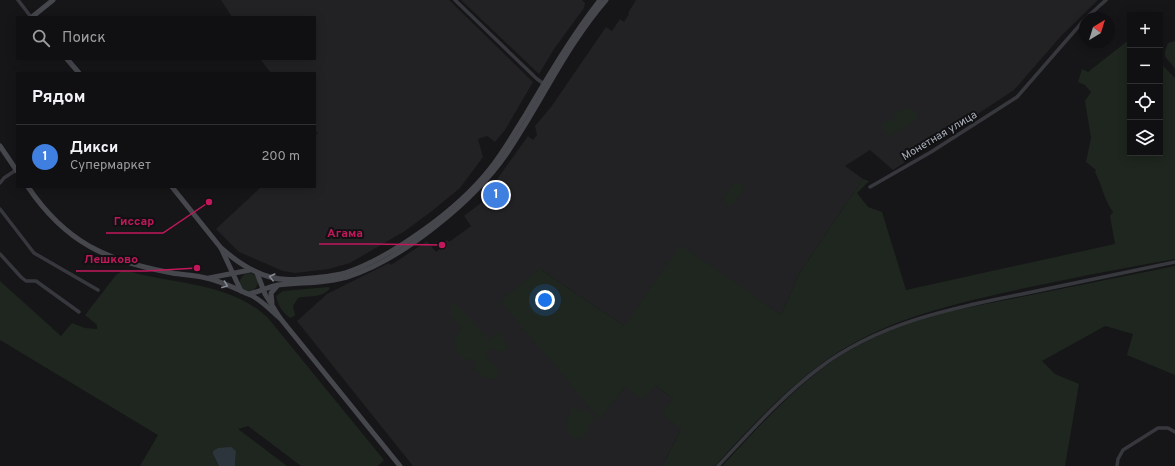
<!DOCTYPE html>
<html lang="ru">
<meta charset="utf-8">
<style>
body{margin:0;font-family:Overpass,sans-serif;background:#1e1e20;color:#f1f3f6}
.controls{position:absolute;right:12px;top:12px;display:grid;overflow:hidden;border-radius:0px;box-shadow:0 2px 10px #0003}
.controls button{width:36px;height:36px;display:grid;place-items:center;padding:0;border:0;border-bottom:1px solid #303032;background:#101012;color:#f1f3f6;font:20px sans-serif}
.compass{position:absolute;left:1079px;top:12px;width:36px;height:36px;border-radius:50%;background:#101012;box-shadow:0 2px 10px #0003;rotate:38deg}
.you{position:absolute;left:545px;top:300px;width:14px;height:14px;margin:-10px;border:3px solid #fff;border-radius:50%;background:#1a73e8;box-shadow:0 0 0 6px #1a73e833}
.badge{display:grid;place-items:center;width:26px;height:26px;border-radius:50%;background:#f2b134;color:#fff;font-size:13px;font-weight:700}
.pin{position:absolute;translate:-50% -50%;border:2px solid #fff;box-shadow:0 1px 4px #0006}
.list{margin:0;padding:0;list-style:none}
h2{display:flex;justify-content:space-between;align-items:center;height:52px;margin:0;padding:0 16px;font-size:17px}
h2 small{font-size:13px;font-weight:400;color:#9c9d9f}
.list li{display:grid;grid-template-columns:26px 1fr auto;gap:12px;align-items:center;box-sizing:border-box;height:64px;padding:0 16px;border-top:1px solid #303032}
.list b{display:block;font-size:15px;white-space:nowrap}
.list p{margin:0;font-size:13px;white-space:nowrap;color:#9c9d9f}
.list em{font-size:13px;font-style:normal;color:#9c9d9f}
.icon{flex:none;width:22px;height:22px;fill:none;stroke:currentColor;stroke-width:2;stroke-linecap:round;stroke-linejoin:round}
.map{position:relative;flex:none;width:1175px;height:466px;overflow:hidden}
.search{position:absolute;background:#101012;box-shadow:0 2px 10px #0003;left:16px;top:16px;width:300px;height:44px;display:flex;align-items:center;gap:10px;box-sizing:border-box;padding:0 14px;border-radius:0px;color:#9c9d9f;font-size:15px}
.panel{position:absolute;background:#101012;box-shadow:0 2px 10px #0003;left:16px;top:72px;width:300px;height:116px;border-radius:0px}
.map>svg:first-child{display:block}
.built{fill:#222225}
.green{fill:#1e261f}
.water{fill:#2c353c}
.lines{fill:none;stroke-linecap:round;stroke-linejoin:round}
.street{stroke:#37383d;stroke-width:3.5}
.secondary{stroke:#45474d;stroke-width:5}
.oneway{stroke:#858993}
.labels{text-anchor:middle;stroke-width:4;stroke-linejoin:round;paint-order:stroke}
.street-label{font-size:11px;fill:#a8adb8;stroke:#111113}
.leader{fill:none;stroke:#c2185b;stroke-width:1.5}
.callout-dot{fill:#c2185b;stroke:#111113;stroke-width:1.5}
.callout-label{font-size:12px;text-anchor:middle;font-weight:bold;fill:#c2185b;stroke:#111113;stroke-width:4;stroke-linejoin:round;paint-order:stroke}
</style>
<div class="map">
<svg width="1175" height="466" viewBox="0 0 1175 466">
<rect width="100%" height="100%" fill="#161618"/>
<g class="built">
<polygon points="221,0 449,0 533,82 505,130 495,142 487,136 478,139 483,157 460,188 432,211 405,231 350,263 329,269 295,273 283,271 239,252 216,229 261,187 315,187 315,136 318,133 315,130 315,73 271,73 260,59 315,59 315,17 232,17"/>
<polygon points="461,0 582,0 585,3 584,8 554,49 539,74"/>
<polygon points="636,0 1098,0 1061,36 1014,90 893,170 870,150 845,166 863,179 799,274 781,315 760,301 624,326 540,269 599,418 625,386 655,385 673,399 681,429 662,466 413,466 297,321 327,294 389,263 391,265 427,241 436,252 446,244 444,242 447,240 449,242 471,226 464,216 486,199 490,189 528,136 533,140 537,135 535,126 551,107 606,27 612,31 620,19 624,22 629,14 628,13"/>
</g>
<g class="green">
<path d="M1130 39V153H1160V63L1175 78V259C1120 269 1066 279 1012 291 941 307 876 322 817 367 779 396 747 431 715 466H662L681 429 662 414 673 399 655 385 643 400 625 386 600 419 500 301 540 269 624 326 681 245 781 315 799 274 863 179 869 181 857 193 868 207 882 212 906 290 1115 244 1110 216 1113 212C1104 200 1102 185 1095 172L1096 170 1086 162 1091 138 1085 101 1091 92 1085 85 1078 82 1082 69 1088 72Z"/>
<path d="M1175 41V69C1167 56 1161 60 1168 43Z"/>
<polygon points="907,108 918,112 919,114 916,120 888,137 888,133 882,129 882,123 892,120 897,110 902,111"/>
<polygon points="734,183 738,183 743,186 744,190 731,206 724,202 723,198"/>
<path d="M1175 266V375L1127 355 1133 334 1105 326 1042 361 1055 374 1079 384 1065 466H722C753 433 783 399 819 371 857 341 905 322 951 311Z"/>
<path d="M124 270C173 285 229 281 268 318L384 460 378 466H301L248 426 238 429 287 466H235L236 451 213 454 219 466H140L158 435 0 340V281L61 336 72 323 85 328 97 329V325L85 315 116 275Z"/>
<circle cx="249" cy="282" r="9"/>
<path d="M328 287 330 288C322 299 308 295 298 298L293 306 295 315 291 318C284 315 277 304 276 296L283 291Z"/>
<path d="M451 305H455L459 307 489 340 499 332 508 347 506 351C499 353 494 348 488 350L485 354 493 365 498 367V375L495 378 486 379 476 370 474 361 462 358 453 341 461 329 451 314Z"/>
<path d="M573 406 580 411 589 412 595 419 591 422 582 439 573 438 565 426V421C569 417 569 411 573 406Z"/>
</g>
<polygon class="water" points="231,447 236,451 235,466 219,466 213,454 213,451 218,448"/>
<g class="lines">
<g class="street">
<polyline points="18,0 31,17"/>
<polyline points="455,0 537,79 544,84"/>
<polyline points="1086,18 1106,0"/>
<polyline points="0,183 4,178 16,170"/>
<polyline points="870,187 931,152 1017,97 1085,19"/>
<polyline points="0,209 34,253 98,290"/>
<polyline points="0,254 21,277 26,281 36,281 79,312"/>
<path d="M718 466C750 432 781 397 818 369 879 322 953 308 1027 293 1076 283 1126 272 1175 262"/>
<polyline points="1117,466 1118,459 1123,450 1158,428 1168,428 1175,432"/>
</g>
<g class="secondary">
<polyline points="32,17 53,0"/>
<polyline points="67,59 79,73"/>
<polyline points="0,146 17,171"/>
<path d="M28 187C66 243 107 261 172 273 183 275 195 275 206 278 220 281 235 288 248 294 260 298 270 310 280 318"/>
<polyline points="172,187 221,248 241,291"/>
<path d="M221 248C236 261 251 272 270 277 280 280 290 280 300 279 315 278 331 277 345 273 393 257 458 209 489 170 503 153 514 133 526 114 549 75 572 36 600 0"/>
<polyline points="257,273 265,294 280,318 400,466"/>
<polyline points="209,278 250,270"/>
<path d="M249 294C258 292 268 287 278 285 301 282 324 284 347 277 402 260 475 200 507 153 541 103 566 46 606 0"/>
<polyline points="272,303 271,293 277,286"/>
</g>
</g>
<defs><path id="oneway-chevron" d="M-2-3.5L2.5 0L-2 3.5" fill="none" stroke-width="1.6" stroke-linecap="round" stroke-linejoin="round"/></defs>
<g class="oneway">
<use href="#oneway-chevron" transform="translate(272 277) rotate(-166)"/>
<use href="#oneway-chevron" transform="translate(225 285) rotate(21)"/>
</g>
<g class="labels">
<g class="street-label">
<text transform="translate(939 135) rotate(-31)" y="4">Монетная улица</text>
</g>
</g>
<path class="leader" d="M209 202L163 233H106M442 245L371 244H319M197 268L146 271H76"/>
<g class="callout-dot">
<circle cx="209" cy="202" r="4"/>
<circle cx="442" cy="245" r="4"/>
<circle cx="197" cy="268" r="4"/>
</g>
<g class="callout-label">
<text x="134" y="225">Гиссар</text>
<text x="345" y="237">Агама</text>
<text x="111" y="263">Лешково</text>
</g>
</svg>
<div class="controls">
<button>+</button>
<button>−</button>
<button><svg class="icon" aria-label="locate" viewBox="0 0 24 24"><circle cx="12" cy="12" r="6"/><path d="M12 2v4M12 18v4M2 12h4M18 12h4"/></svg></button>
<button><svg class="icon" aria-label="layers" viewBox="0 0 24 24"><path d="M12 4l9 5-9 5-9-5zM3 14l9 5 9-5"/></svg></button>
</div>
<svg class="compass" viewBox="-18 -18 36 36"><path d="M0-13l5 13h-10z" fill="#e53935"/><path d="M0 13l5-13h-10z" fill="#9c9d9f"/></svg>
<div class="you"></div>
<div class="pin badge" style="left:496px;top:195px;background:#3f7fe0">1</div>
<div class="search"><svg class="icon" aria-label="search" viewBox="0 0 24 24"><circle cx="10" cy="10" r="6"/><path d="M15 15l6 6"/></svg>Поиск</div>
<section class="panel">
<h2>Рядом<small></small></h2>
<ul class="list">
<li><span class="badge" style="background:#3f7fe0">1</span><div><b>Дикси</b><p>Супермаркет</p></div><em>200 m</em></li>
</ul>
</section>
</div>
